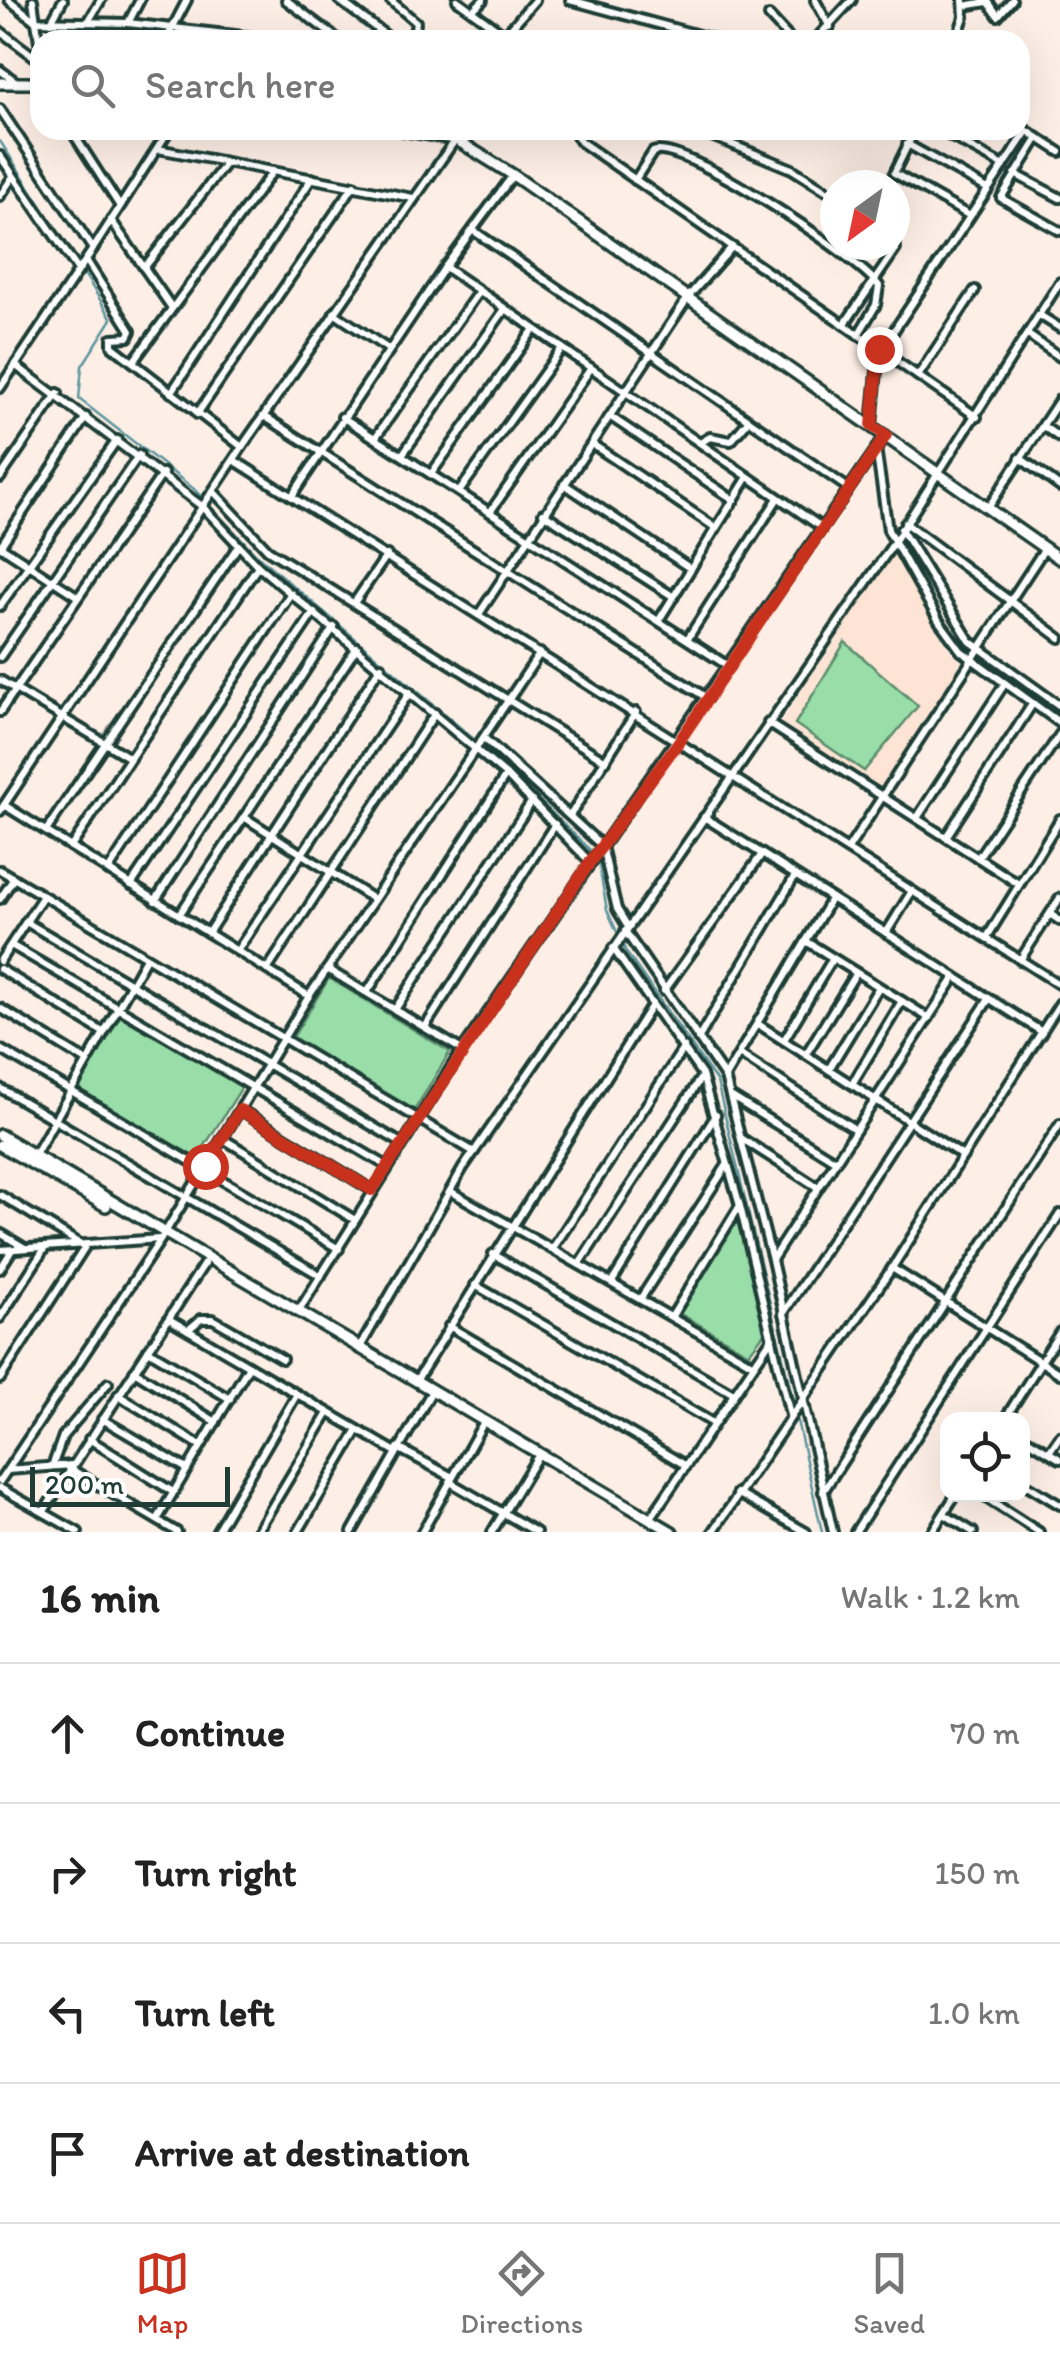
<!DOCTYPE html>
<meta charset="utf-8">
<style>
body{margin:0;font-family:Itim,sans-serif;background:#f6f6f6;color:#222}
.controls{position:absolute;right:30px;bottom:30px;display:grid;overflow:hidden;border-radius:20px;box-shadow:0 10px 40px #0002}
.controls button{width:90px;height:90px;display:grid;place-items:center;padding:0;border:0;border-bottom:2px solid #e0e0e0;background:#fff;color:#222;font:50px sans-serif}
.compass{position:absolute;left:820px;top:170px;width:90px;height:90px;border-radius:50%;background:#fff;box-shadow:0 10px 40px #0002;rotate:213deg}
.scale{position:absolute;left:30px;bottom:25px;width:200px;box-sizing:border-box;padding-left:10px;border:5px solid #1f3d34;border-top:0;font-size:28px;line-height:35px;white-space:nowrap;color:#1f3d34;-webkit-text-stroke:8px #fff;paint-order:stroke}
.stop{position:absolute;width:30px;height:30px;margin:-22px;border:8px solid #c8321e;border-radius:50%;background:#fff}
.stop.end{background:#c8321e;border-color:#fff;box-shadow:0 2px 10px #0008}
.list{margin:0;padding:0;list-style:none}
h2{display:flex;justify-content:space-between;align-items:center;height:130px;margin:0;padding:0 40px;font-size:42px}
h2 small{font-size:32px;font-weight:400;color:#767676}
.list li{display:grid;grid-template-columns:65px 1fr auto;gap:30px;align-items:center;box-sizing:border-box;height:140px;padding:0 40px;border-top:2px solid #e0e0e0}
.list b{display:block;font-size:38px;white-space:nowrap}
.list em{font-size:32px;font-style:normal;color:#767676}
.icon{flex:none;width:55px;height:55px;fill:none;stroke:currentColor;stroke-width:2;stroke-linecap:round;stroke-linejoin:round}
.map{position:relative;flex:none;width:1060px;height:1532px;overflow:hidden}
.search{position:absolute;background:#fff;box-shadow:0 10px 40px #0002;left:30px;right:30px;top:30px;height:110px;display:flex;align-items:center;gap:25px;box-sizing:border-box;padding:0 35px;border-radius:30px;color:#767676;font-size:38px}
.sheet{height:690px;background:#fff}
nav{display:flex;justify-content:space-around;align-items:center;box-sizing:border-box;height:140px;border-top:2px solid #e0e0e0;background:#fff;font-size:28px;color:#767676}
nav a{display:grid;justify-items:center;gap:5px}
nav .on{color:#c8321e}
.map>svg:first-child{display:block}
.built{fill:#fde4d4}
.green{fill:#99dda8;stroke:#5c8d6e;stroke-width:2.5}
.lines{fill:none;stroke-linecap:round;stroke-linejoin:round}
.stream{stroke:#5d969f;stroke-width:2.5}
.minor-casing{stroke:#1f3d34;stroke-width:14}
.tertiary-casing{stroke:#1f3d34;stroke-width:16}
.minor{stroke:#fff;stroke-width:6}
.tertiary{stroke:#fff;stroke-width:9}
.route{stroke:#c8321e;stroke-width:12}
</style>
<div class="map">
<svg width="1060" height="1532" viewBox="0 0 1060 1532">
<rect width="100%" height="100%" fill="#feefe6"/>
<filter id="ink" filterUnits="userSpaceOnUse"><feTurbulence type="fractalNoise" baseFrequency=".01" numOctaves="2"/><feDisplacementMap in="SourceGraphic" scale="20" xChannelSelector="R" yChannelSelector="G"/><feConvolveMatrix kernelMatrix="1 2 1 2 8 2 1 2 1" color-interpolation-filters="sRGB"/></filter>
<g filter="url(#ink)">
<polygon class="built" points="894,551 949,650 962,663 880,789 780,724"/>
<g class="green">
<polygon points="845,642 918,706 864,771 795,724"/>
<polygon points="329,978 450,1052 414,1111 293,1037"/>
<polygon points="118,1014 242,1087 197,1158 75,1089"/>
<polygon points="736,1216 765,1332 749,1353 677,1312"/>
</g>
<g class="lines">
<g class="stream">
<polyline points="0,141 79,265"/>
<polyline points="83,272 112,319 82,366 79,399 194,489 258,556 495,757 593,853"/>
<polyline points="598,860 607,910 626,952 717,1082 795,1408"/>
<polyline points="796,1416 822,1532"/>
</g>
<defs>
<g id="minor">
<polyline points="9,0 35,21 128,23 281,40"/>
<polyline points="33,0 40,49"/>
<polyline points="286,0 339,40"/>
<polyline points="339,0 392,40"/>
<polyline points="390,0 416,22 413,40"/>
<polyline points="457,0 512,40"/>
<polyline points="570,0 717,40"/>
<polyline points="815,0 830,27"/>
<polyline points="987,0 998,16 1012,0"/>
<polyline points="964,6 987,2"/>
<polyline points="472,11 483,0"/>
<polyline points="769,16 791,40"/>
<polyline points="51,22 63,0"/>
<polyline points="88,22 101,0"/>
<polyline points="128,23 140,0"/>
<polyline points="511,28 534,40"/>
<polyline points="0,31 40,61"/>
<polyline points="504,36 535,0"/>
<polyline points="166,40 187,0"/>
<polyline points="815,40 852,0"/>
<polyline points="956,40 964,17 963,0"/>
<polyline points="0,70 15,81"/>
<polyline points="0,109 93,249 0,388"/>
<polyline points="1020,126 1060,152"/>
<polyline points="71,130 119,205"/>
<polyline points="573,130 581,142 977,417"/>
<polyline points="697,130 792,169 835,196"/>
<polyline points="915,130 894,173 970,216"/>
<polyline points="939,130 1004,166"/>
<polyline points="1038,138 1001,198 1060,231"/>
<polyline points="907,144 988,189"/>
<polyline points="158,149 413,198"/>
<polyline points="0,156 78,270"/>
<polyline points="1015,174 1060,198"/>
<path d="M635 180 653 152C680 138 860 258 879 286L876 305 858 335"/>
<polyline points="0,196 12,178"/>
<polyline points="111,220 172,308"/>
<polyline points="474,231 848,488"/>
<polyline points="93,249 169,130"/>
<polyline points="86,260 131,331 128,337 112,338 112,346 242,447"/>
<polyline points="445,267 821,527"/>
<polyline points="144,268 226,163"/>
<polyline points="334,313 388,349"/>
<polyline points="1041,316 1060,328"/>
<polyline points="844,325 896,249 895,238"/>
<polyline points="1028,335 1060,357"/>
<polyline points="881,350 1027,131"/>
<polyline points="133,362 273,171"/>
<polyline points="15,365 203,507 258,566 506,775 590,862"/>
<polyline points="918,376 975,290"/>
<polyline points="171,393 312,178"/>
<polyline points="197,414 354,185"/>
<polyline points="264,416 707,698"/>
<polyline points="342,417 728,666"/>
<polyline points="611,417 734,500"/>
<polyline points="872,426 879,349"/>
<polyline points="1043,426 1060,438"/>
<polyline points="375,438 479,291"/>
<polyline points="700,443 710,437 731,441 749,420"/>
<polyline points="592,444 716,528"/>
<polyline points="876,448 888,530 939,621 961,651 1060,723"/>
<polyline points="402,455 505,309"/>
<polyline points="1020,458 1060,487"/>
<polyline points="234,460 1060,985"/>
<polyline points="431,474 534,329"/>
<polyline points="0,478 58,393"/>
<polyline points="564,484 691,569"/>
<polyline points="214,492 268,550 606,761"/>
<polyline points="459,492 562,348"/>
<polyline points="292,496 445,267 513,175"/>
<polyline points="988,508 1060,399"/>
<polyline points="490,512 591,368"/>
<polyline points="543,513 674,597"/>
<polyline points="905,523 1060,638"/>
<polyline points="901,529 970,641 1060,706"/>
<polyline points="0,546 78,597"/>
<polyline points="0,547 86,417"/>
<polyline points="354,603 387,555"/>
<polyline points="0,606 117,440"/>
<polyline points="479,614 689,296 732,247"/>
<polyline points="659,620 748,477"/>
<polyline points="688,638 778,498"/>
<polyline points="0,657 139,455"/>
<polyline points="0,680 130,758"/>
<polyline points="0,712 163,473"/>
<polyline points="768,723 1017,883"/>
<polyline points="484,738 602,846 617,909 628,927"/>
<polyline points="4,805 309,996"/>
<polyline points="0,811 242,447 462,130"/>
<polyline points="571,814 636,712"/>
<polyline points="244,817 373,899"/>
<polyline points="704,817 1042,1032"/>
<polyline points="917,818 1005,683"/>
<polyline points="46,831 238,546"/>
<polyline points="946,837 1033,703"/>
<polyline points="71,847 258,566"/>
<polyline points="848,849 1045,548"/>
<polyline points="978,858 1060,734"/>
<polyline points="0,870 474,1152"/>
<polyline points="108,871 291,593"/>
<polyline points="131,885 314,612"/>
<polyline points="0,899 14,878"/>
<polyline points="155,901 334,627"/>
<polyline points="1050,914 1060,921"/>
<polyline points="179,915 357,647"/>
<polyline points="26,922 401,1143"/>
<polyline points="625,931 725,1077 772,1260 833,1532"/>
<polyline points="208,933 381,666"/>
<polyline points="886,933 912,891"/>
<polyline points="987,937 1060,819"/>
<polyline points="806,941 929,1018"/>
<polyline points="11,945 387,1166"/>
<polyline points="613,948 702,1075 740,1206 790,1415"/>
<polyline points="237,951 410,692"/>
<polyline points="1020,960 1060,898"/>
<polyline points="0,961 43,896"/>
<polyline points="0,969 101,1031"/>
<polyline points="327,969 462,1050"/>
<polyline points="267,970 435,713"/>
<polyline points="368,991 506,775"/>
<polyline points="664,991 762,854"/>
<polyline points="0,1008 85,1060"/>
<polyline points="396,1008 532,801"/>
<polyline points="758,1024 963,1156"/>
<polyline points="425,1027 555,824"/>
<polyline points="698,1039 795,876"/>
<polyline points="784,1040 833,958"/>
<polyline points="0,1049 339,1249"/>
<polyline points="739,1054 856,1130"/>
<polyline points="806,1054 856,973"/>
<polyline points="829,1069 879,987"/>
<polyline points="725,1077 831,899"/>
<polyline points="852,1084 902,1001"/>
<polyline points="0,1088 321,1276"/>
<polyline points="732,1097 836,1161"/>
<polyline points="241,1110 372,1190"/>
<polyline points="222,1138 355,1220"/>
<polyline points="741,1138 817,1187"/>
<polyline points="35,1155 146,958"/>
<polyline points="450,1191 753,1364"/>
<polyline points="0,1195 85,1247 0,1379"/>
<polyline points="0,1233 25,1248"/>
<polyline points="553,1248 684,1047"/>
<polyline points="0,1250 160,1239"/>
<polyline points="493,1254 732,1393"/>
<polyline points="773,1258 955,977"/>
<polyline points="580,1263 702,1076"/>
<polyline points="892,1268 1060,1374"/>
<polyline points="0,1269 12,1250"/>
<polyline points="612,1282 716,1115"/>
<polyline points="475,1285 713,1423"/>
<polyline points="641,1298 727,1165"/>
<polyline points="298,1312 462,1050 886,435"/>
<polyline points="783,1314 989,999"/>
<polyline points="672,1316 739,1207"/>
<polyline points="0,1318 45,1248"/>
<polyline points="169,1319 396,1452"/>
<polyline points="449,1326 685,1465"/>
<polyline points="188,1330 201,1319 213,1319 282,1359"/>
<polyline points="359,1349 463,1168 893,544 1060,282"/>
<polyline points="148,1350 230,1399"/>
<polyline points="134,1371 216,1422"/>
<polyline points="416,1381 652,1005"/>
<polyline points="118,1395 201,1446"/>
<polyline points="102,1419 187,1469"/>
<polyline points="1004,1420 1060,1332"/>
<polyline points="1022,1436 1060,1459"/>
<polyline points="89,1439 173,1492"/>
<polyline points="398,1448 452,1477"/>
<polyline points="1049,1452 1060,1436"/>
<polyline points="53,1464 63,1436 108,1383"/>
<polyline points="69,1468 177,1532"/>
<polyline points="8,1470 72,1465"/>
<polyline points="0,1481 161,1239 309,996 540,653"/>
<polyline points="450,1482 536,1532"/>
<polyline points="1022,1482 1060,1505"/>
<polyline points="0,1488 78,1532"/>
<polyline points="823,1492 1060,1124"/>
<polyline points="737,1493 806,1532"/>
<polyline points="980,1494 1039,1532"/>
<polyline points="44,1511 204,1264"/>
<polyline points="944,1514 973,1532"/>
<polyline points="650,1519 772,1338"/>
<polyline points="157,1520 249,1366"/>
<polyline points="216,1532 297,1394"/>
<polyline points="257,1532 328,1413"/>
<polyline points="298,1532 358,1430"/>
<polyline points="352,1532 429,1396"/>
<polyline points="422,1532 481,1427"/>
<polyline points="492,1532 536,1459"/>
<polyline points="713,1532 892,1268 1060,1003"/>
<polyline points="855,1532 1060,1214"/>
<polyline points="932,1532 956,1494"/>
</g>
<g id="tertiary">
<polyline points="0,83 40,83"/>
<polyline points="403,130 455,139 513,175 1060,559"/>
<polyline points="0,1135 672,1532"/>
<polyline points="0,1145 106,1206"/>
</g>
</defs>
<use href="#minor" class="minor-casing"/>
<use href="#tertiary" class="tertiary-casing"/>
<use href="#minor" class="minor"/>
<use href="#tertiary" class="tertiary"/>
</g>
</g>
<g class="lines" filter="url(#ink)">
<polyline class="route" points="205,1166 240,1110 372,1190 590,862 680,740 886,435 872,426 879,349"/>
</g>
</svg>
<div class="controls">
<button><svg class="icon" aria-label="locate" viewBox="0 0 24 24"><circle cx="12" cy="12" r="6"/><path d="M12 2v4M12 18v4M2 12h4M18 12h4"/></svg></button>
</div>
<svg class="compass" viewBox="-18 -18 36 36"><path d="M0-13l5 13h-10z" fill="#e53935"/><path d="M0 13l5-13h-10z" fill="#767676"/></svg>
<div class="scale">200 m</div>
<div class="stop" style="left:205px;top:1166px"></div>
<div class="stop end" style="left:879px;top:349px"></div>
<div class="search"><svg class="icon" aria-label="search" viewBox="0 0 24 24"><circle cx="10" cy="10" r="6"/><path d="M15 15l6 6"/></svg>Search here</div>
</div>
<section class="sheet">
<h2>16 min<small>Walk · 1.2 km</small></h2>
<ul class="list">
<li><svg class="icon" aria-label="ahead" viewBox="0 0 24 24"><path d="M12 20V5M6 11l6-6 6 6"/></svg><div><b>Continue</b></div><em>70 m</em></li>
<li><svg class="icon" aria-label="right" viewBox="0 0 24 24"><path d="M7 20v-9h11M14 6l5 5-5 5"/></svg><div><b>Turn right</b></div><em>150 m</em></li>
<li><svg class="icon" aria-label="left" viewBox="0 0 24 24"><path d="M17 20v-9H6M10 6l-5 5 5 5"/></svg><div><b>Turn left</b></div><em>1.0 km</em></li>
<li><svg class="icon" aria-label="arrive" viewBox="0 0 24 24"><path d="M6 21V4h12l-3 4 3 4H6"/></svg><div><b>Arrive at destination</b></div></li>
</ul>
</section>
<nav>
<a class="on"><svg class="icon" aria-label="map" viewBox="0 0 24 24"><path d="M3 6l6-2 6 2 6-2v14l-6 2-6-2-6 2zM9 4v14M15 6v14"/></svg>Map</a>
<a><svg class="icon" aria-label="directions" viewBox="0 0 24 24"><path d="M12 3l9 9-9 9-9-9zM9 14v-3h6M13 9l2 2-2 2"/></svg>Directions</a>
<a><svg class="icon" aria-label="saved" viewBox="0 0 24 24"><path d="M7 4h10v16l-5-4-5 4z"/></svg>Saved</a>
</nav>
